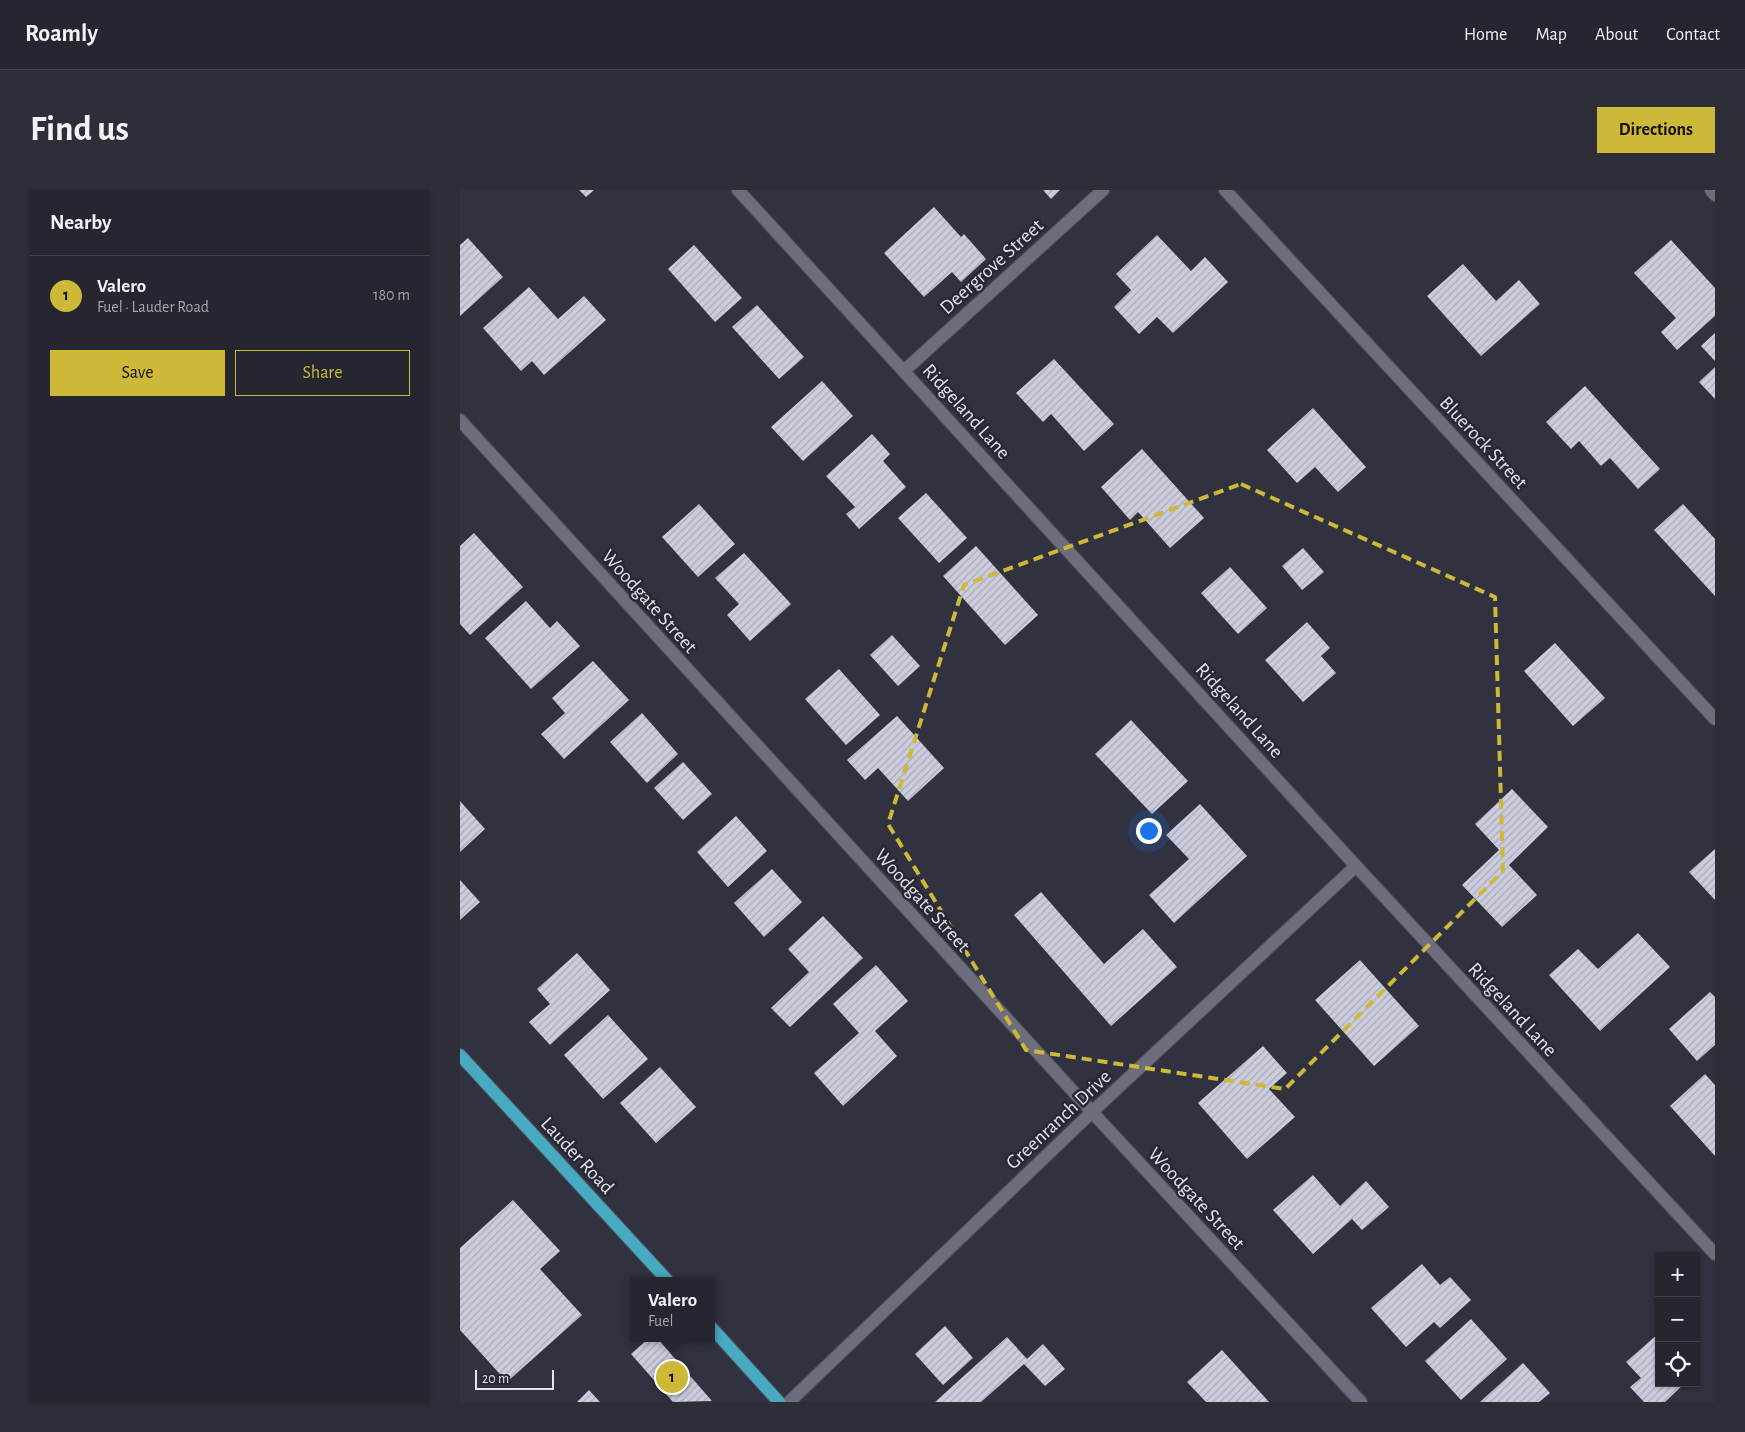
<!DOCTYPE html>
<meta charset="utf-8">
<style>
body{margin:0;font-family:"Alegreya Sans",sans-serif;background:#2d2e37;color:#f1f3f6}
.controls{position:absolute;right:15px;bottom:15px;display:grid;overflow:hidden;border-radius:0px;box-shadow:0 1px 4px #0004}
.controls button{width:45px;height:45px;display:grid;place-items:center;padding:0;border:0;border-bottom:1px solid #42434b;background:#25262f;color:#f1f3f6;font:25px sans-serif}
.scale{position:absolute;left:15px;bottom:12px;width:79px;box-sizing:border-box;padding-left:5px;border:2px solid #e3e3ec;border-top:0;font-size:14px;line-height:18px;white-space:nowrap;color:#e3e3ec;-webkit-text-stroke:4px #282835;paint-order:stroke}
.you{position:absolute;left:688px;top:640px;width:18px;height:18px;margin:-12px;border:4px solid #fff;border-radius:50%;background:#1a73e8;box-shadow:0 0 0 8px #1a73e833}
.badge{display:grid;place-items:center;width:32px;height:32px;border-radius:50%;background:#ceb837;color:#111;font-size:16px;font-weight:700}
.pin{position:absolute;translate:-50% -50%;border:2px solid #fff;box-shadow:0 1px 5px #0006}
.popup{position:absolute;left:170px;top:1087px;width:85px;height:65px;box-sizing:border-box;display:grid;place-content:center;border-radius:0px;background:#25262f;filter:drop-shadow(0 1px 4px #0005);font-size:16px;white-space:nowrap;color:#a3a5aa}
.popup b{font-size:19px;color:#f1f3f6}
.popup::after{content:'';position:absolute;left:50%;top:100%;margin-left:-10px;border:10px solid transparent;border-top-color:#25262f}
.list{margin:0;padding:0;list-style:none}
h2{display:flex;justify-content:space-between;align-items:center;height:65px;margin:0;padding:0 20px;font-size:21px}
h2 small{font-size:16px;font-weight:400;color:#a3a5aa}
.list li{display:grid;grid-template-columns:32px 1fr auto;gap:15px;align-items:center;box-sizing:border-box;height:80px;padding:0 20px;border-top:1px solid #42434b}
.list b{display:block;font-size:19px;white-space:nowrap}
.list p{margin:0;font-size:16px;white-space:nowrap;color:#a3a5aa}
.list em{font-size:16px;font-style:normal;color:#a3a5aa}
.actions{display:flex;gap:10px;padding:15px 20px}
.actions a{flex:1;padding:11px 0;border:1px solid #ceb837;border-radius:0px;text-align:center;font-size:18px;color:#ceb837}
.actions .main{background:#ceb837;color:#111}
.icon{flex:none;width:28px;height:28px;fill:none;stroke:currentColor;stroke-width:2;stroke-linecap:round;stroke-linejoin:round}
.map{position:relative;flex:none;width:1255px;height:1212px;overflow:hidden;border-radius:0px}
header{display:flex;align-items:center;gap:30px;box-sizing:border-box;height:70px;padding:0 25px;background:#25262f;border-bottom:1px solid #42434b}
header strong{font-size:24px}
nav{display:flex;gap:28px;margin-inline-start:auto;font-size:18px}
.intro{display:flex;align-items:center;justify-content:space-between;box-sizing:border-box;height:120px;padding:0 30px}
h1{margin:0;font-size:35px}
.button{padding:12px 22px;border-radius:0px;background:#ceb837;color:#111;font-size:18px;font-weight:700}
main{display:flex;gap:30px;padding:0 30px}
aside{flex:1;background:#25262f;border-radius:0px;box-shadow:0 1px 4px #0004}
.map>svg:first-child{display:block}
.building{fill:url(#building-hatch)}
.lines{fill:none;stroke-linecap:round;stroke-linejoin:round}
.minor-casing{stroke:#4e4e59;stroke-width:14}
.major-casing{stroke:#4e4e59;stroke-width:14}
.minor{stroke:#6d6e7d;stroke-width:12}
.major{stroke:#47aac0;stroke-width:12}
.marked{fill:none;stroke:#ceb837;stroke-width:4;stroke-dasharray:10 6;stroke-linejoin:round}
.labels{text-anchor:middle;stroke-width:5;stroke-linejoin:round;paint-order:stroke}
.street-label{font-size:20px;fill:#e3e3ec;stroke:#282835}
</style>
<header>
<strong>Roamly</strong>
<nav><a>Home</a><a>Map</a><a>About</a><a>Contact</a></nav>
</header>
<div class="intro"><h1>Find us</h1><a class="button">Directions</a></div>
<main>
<aside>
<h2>Nearby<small></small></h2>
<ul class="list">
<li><span class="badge">1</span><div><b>Valero</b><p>Fuel · Lauder Road</p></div><em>180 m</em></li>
</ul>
<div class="actions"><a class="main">Save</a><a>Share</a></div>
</aside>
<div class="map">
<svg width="1255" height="1212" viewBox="0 0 1255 1212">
<defs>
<pattern id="building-hatch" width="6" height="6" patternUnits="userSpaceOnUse" patternTransform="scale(1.25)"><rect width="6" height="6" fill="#cbccdd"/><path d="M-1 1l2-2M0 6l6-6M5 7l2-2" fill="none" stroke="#a9aab8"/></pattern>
</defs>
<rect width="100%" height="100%" fill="#31323f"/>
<g class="building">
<polygon points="119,0 134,0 126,7"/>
<polygon points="583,0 600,0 591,9"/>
<polygon points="474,17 501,47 504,44 526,69 501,92 492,82 464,107 424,63"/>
<polygon points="697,45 731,81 745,67 768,92 713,143 697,127 679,144 654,117 671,100 656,84"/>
<polygon points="8,48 43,87 0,126 0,55"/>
<polygon points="1211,50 1255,98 1255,126 1217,160 1201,142 1216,128 1174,83"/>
<polygon points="234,55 282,108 255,132 208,79"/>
<polygon points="1003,74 1036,111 1059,90 1080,114 1021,166 967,106"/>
<polygon points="69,97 98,129 124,106 146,130 84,185 72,171 61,181 23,138"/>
<polygon points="297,115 344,167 319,189 272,137"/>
<polygon points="1255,143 1255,171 1241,156"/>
<polygon points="594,169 654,234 624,261 591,224 583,232 556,203"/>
<polygon points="1255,177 1255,209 1239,192"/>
<polygon points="362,191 393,226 343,271 311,237"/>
<polygon points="1125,196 1200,279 1178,299 1150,268 1141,276 1119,251 1111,259 1086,232"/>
<polygon points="853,218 906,277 878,302 855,277 837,293 807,260"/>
<polygon points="412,244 430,264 423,271 446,297 399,339 386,324 395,317 366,286"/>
<polygon points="682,259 744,328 710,358 678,322 670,330 641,297"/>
<polygon points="466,303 507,348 479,373 438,328"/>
<polygon points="239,314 275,354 238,387 202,347"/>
<polygon points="1223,314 1255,349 1255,406 1194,340"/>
<polygon points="14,343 63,397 10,445 0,434 0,356"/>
<polygon points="516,356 578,425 545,455 483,386"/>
<polygon points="843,358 864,382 842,400 822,376"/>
<polygon points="284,363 331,414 290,451 267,425 279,414 255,388"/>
<polygon points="770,377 807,418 778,444 741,403"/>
<polygon points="66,411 90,438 97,431 120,456 71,499 25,448"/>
<polygon points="847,432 870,458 861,466 876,483 843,512 805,470"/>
<polygon points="432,445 460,476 438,496 410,465"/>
<polygon points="1095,453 1145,508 1113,536 1064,481"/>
<polygon points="133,471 169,510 104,569 81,544 105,523 92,508"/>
<polygon points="379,479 420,525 386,555 345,509"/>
<polygon points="182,523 218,564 187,593 150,552"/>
<polygon points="437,526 484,578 448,611 418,578 405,590 387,570"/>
<polygon points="671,530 728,591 692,624 635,564"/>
<polygon points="223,572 252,604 223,630 194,598"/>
<polygon points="1052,599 1088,637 1049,675 1077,705 1042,737 1002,695 1039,660 1015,634"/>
<polygon points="0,611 25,639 0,662"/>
<polygon points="740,614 787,666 714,733 689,705 729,669 706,645"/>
<polygon points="276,626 307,661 268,697 237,662"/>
<polygon points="1255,659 1255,710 1229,682"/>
<polygon points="312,679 342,712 304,747 274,713"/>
<polygon points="0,690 20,712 0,730"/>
<polygon points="581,702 644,774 683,739 717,777 651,836 554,725"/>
<polygon points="363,726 403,768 330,837 311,818 349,782 328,759"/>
<polygon points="1178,743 1210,777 1140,841 1089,785 1118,759 1138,779"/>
<polygon points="117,763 150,800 90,855 69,832 90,814 77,799"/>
<polygon points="900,770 959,836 914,876 855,810"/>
<polygon points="416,775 448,811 415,841 437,866 383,916 354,883 399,843 373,814"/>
<polygon points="1250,802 1255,807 1255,855 1237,871 1209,839"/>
<polygon points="148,825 188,869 143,909 104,865"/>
<polygon points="803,856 827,883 809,899 835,927 787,969 738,913"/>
<polygon points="200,877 236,917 196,953 160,913"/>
<polygon points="1245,884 1255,895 1255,966 1210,916"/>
<polygon points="853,985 880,1016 906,991 929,1017 902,1040 892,1029 853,1064 813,1020"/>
<polygon points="53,1010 100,1061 80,1079 122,1125 47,1192 0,1140 0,1058"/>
<polygon points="962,1074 980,1095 990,1087 1011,1110 980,1138 974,1132 946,1157 911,1118"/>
<polygon points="1011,1129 1047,1169 1001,1210 965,1171"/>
<polygon points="485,1136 513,1168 483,1195 455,1164"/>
<polygon points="1199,1143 1199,1193 1225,1193 1205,1212 1184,1212 1170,1197 1181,1188 1166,1172"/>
<polygon points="547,1147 567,1169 583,1154 605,1179 585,1196 564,1174 521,1212 475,1212"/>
<polygon points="189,1148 197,1148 252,1211 213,1212 171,1164"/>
<polygon points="762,1160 809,1212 746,1212 727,1192"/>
<polygon points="1063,1173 1090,1203 1079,1212 1020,1212"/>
<polygon points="129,1200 140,1212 117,1212"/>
</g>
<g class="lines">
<defs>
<g id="minor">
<polyline points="278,0 896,676 1255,1064"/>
<polyline points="765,0 1255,529"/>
<polyline points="1251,0 1255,5"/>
<polyline points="445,180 643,0"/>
<polyline points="0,230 632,922 901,1212"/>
<polyline points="329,1212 632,922 896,676"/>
</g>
<g id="major">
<polyline points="0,865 208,1091"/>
<polyline points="251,1137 319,1212"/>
</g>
</defs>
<use href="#minor" class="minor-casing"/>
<use href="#major" class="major-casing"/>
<use href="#minor" class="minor"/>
<use href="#major" class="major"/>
</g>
<path class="marked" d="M781 294 1035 407 1043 681 825 899 566 860 428 634 504 395Z"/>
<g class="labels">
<g class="street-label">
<text transform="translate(531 76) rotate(-42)" y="7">Deergrove Street</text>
<text transform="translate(507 221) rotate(48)" y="7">Ridgeland Lane</text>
<text transform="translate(1024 252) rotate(47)" y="7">Bluerock Street</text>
<text transform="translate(190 411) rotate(48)" y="7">Woodgate Street</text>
<text transform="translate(780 520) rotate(48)" y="7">Ridgeland Lane</text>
<text transform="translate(463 710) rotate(48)" y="7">Woodgate Street</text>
<text transform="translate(1053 819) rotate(47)" y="7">Ridgeland Lane</text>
<text transform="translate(598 929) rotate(-43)" y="7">Greenranch Drive</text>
<text transform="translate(118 965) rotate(47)" y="7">Lauder Road</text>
<text transform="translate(737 1008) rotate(47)" y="7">Woodgate Street</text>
</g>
</g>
</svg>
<div class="controls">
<button>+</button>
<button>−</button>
<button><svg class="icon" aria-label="locate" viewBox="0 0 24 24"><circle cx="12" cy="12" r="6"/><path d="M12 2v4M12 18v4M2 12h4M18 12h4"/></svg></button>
</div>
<div class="scale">20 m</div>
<div class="you"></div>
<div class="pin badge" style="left:212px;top:1187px">1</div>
<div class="popup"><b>Valero</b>Fuel</div>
</div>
</main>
